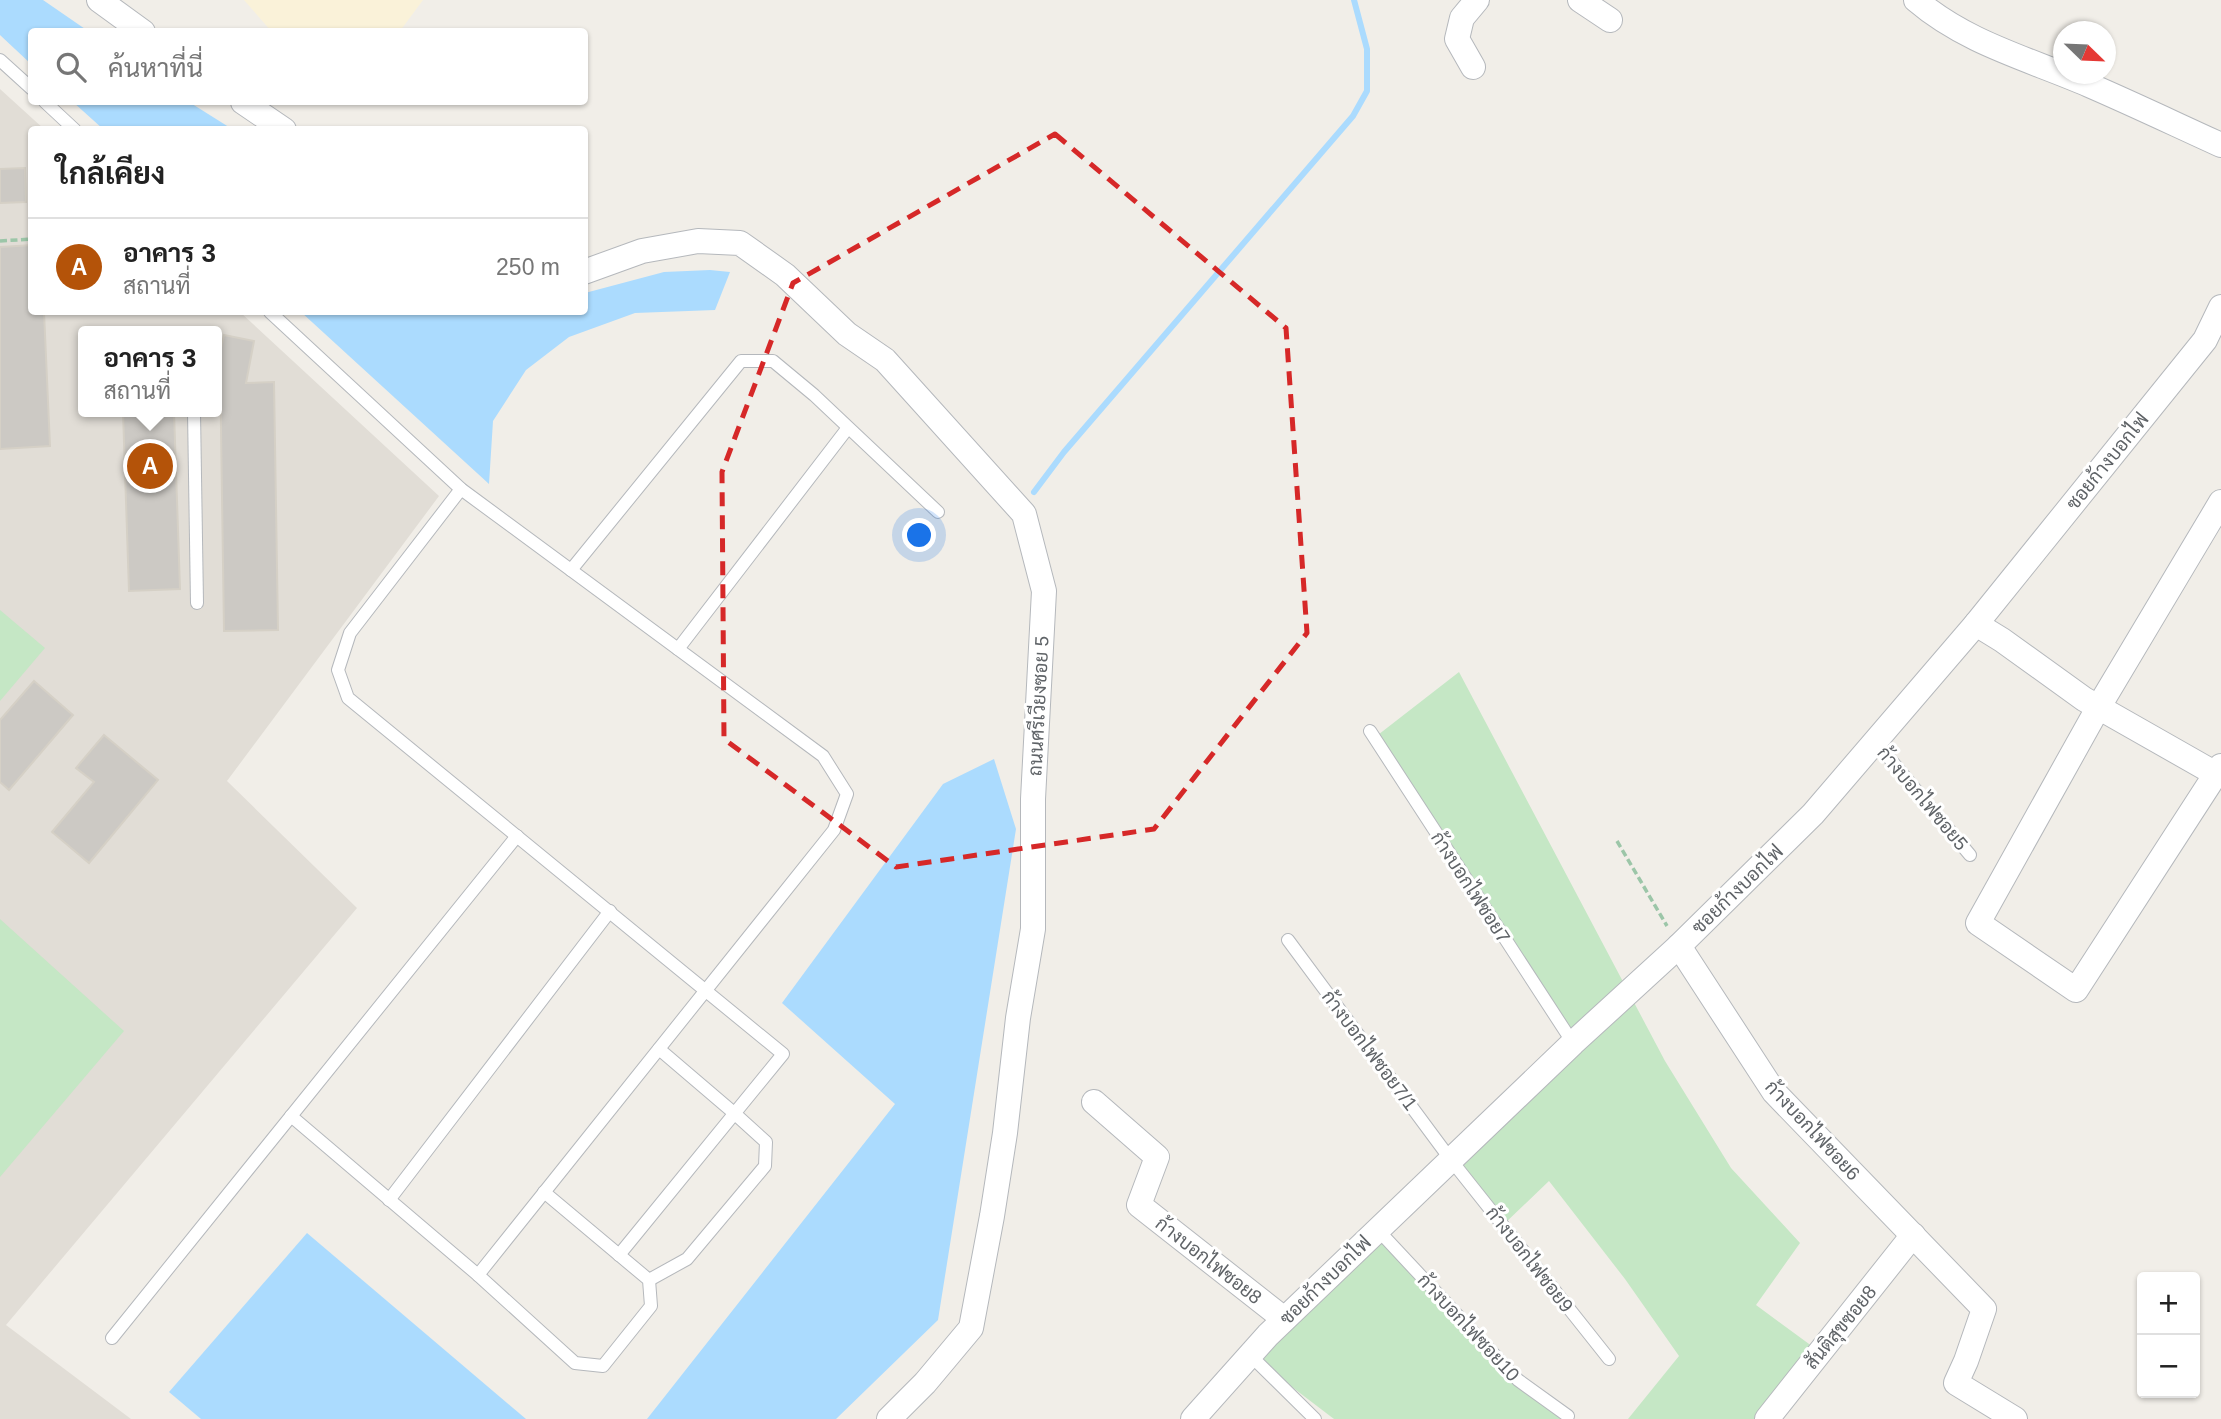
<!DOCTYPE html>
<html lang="th">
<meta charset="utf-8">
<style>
body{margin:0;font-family:Helvetica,Sarabun,sans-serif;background:#f2f2f2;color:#222}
.controls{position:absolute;right:21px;bottom:21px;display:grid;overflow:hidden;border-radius:7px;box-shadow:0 2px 5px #0004}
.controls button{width:63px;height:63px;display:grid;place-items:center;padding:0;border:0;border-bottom:2px solid #e0e0e0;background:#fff;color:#222;font:35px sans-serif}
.compass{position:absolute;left:2053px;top:21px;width:63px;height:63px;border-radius:50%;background:#fff;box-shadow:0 2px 5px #0004;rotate:113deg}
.you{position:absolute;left:920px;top:536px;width:24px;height:24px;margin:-18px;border:5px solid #fff;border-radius:50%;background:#1a73e8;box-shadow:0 0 0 10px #1a73e833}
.badge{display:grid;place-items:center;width:46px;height:46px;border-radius:50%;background:#b45309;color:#fff;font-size:23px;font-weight:700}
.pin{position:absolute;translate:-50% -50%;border:4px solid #fff;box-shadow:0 2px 7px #0006}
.popup{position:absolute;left:78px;top:326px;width:144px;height:91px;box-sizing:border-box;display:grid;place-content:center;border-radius:7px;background:#fff;filter:drop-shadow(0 2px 5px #0005);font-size:23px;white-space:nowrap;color:#767676}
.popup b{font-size:26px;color:#222}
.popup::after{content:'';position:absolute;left:50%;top:100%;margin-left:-14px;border:14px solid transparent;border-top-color:#fff}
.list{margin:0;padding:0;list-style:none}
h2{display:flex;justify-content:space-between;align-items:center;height:91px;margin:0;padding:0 28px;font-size:30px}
h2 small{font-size:23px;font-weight:400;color:#767676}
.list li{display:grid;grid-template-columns:46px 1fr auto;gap:21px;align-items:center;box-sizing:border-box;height:98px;padding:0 28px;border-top:2px solid #e0e0e0}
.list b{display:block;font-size:26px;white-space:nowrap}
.list p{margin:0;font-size:23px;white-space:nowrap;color:#767676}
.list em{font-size:23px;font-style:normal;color:#767676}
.icon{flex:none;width:38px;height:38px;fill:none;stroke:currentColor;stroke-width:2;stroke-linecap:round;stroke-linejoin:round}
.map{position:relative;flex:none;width:2221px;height:1419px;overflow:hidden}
.search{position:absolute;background:#fff;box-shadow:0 2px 5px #0004;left:28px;top:28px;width:560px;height:77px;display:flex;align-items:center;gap:18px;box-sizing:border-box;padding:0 24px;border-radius:7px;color:#767676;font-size:26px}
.panel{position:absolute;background:#fff;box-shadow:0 2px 5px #0004;left:28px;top:126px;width:560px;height:189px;border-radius:7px}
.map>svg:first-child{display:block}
.education{fill:#e1ddd6;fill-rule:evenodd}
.green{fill:#c5e7c5}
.sand{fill:#faf2d9}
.water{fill:#abdbfe}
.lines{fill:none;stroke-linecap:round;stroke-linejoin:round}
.stream{stroke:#abdbfe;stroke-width:6}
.building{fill:#ccc9c4;stroke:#d5d0c6;stroke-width:2}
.lane-casing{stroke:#b5b8bc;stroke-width:14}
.street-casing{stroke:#b5b8bc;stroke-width:26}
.path{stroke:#9cc6a8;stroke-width:3.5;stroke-dasharray:7 3.5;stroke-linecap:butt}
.lane{stroke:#fff;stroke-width:12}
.street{stroke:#fff;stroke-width:24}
.marked{fill:none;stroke:#d62828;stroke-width:5;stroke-dasharray:14 9;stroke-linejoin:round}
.labels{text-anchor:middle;stroke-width:6;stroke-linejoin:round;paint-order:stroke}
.street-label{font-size:19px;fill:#5f6367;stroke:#fff}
</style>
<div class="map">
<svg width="2221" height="1419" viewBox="0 0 2221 1419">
<rect width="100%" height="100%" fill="#f1eee8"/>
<path class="education" d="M0 89 44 129 32 130V312H240L439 496 227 781 357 908 6 1325 131 1419H0ZM83 331H216V412H83Z"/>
<g class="green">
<polygon points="0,610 45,648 0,701"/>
<polygon points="1459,672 1665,1061 1731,1168 1800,1243 1756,1305 1820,1352 1767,1419 1628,1419 1679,1356 1625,1279 1549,1181 1503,1225 1451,1160 1572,1043 1374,738"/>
<polygon points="0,919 124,1031 0,1177"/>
<polygon points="1378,1230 1564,1419 1334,1419 1250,1355"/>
</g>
<polygon class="sand" points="244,0 423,0 400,31 272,32"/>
<g class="water">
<polygon points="0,0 43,0 88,31 32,32 31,64 0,35"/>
<polygon points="73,102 189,102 232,129 103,129"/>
<polygon points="710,270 730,272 715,310 635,313 569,337 526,370 493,421 489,484 301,312 584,312 585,293 664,272"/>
<polygon points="994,759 1016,829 938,1320 836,1419 647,1419 895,1104 782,1003 943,784"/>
<polygon points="307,1233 526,1419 201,1419 169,1392"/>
</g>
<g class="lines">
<polyline class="stream" points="1034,492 1064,452 1353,116 1367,91 1367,49 1354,0"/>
</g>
<g class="building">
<polygon points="25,168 26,202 0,203 0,169"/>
<polygon points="32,245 32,312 44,312 50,446 0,449 0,247"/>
<polygon points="224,335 254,341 246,383 274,382 278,630 224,631 220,362 218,361"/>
<polygon points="123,412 174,412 180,589 129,591"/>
<polygon points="34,681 73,715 9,790 0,782 0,720"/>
<polygon points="104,735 158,780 89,863 52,832 94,782 76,768"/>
</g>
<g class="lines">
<defs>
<g id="lane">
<polyline points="0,60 32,89"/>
<polyline points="45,102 75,130"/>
<polyline points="270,312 461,489 823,756 847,794 834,830 478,1275"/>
<polyline points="194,412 197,603"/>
<polyline points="461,489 350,633 338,670 348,698 783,1054 619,1255"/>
<polyline points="571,570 741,361 773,361 814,395 938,512"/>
<polyline points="678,649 847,429"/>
<polyline points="1370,731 1573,1043"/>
<polyline points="1875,741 1970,855"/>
<polyline points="1288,940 1451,1160 1609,1359"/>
<polyline points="291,1116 478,1275 575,1363 603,1366 651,1306 649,1280 544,1192"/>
<polyline points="389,1200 610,911"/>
<polyline points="1378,1230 1518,1380 1568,1416"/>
<polyline points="649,1280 687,1259 765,1166 766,1142 734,1113 659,1049"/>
<polyline points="112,1338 517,836"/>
<polyline points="1250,1355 1315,1419"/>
</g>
<g id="street">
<polyline points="99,0 143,32"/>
<polyline points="1580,0 1610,20"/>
<path d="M1916 0C1966 43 2029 59 2089 85 2133 104 2177 125 2221 145"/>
<polyline points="1473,67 1457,39 1462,18 1477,0"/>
<polyline points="243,102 284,130"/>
<polyline points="584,272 642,251 698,241 740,243 785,275 847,334 885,360 1024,514 1044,591 1033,799 1033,929 1018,1018 1005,1133 992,1216 971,1328 925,1383 889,1419"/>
<polyline points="2221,502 2098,708 1978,923 2076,990 2221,766"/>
<polyline points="1976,624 2002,640 2084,699 2216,774"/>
<polyline points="1679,946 1774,1092 1984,1309 1966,1361 1956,1383 2015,1419"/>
<polyline points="1094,1102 1157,1157 1139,1205 1284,1319"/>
<polyline points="1193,1419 1268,1335 1573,1043 1679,946 1813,814 1976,624 2205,340 2221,307"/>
<polyline points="1767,1419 1913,1235"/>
</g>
</defs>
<use href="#lane" class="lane-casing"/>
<use href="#street" class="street-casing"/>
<g class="path">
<polyline points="0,241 32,239"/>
<polyline points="1617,841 1667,926"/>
</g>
<use href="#lane" class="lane"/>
<use href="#street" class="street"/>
</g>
<path class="marked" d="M1055 134 1286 328 1307 633 1154 829 896 867 724 739 722 472 793 283Z"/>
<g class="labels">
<g class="street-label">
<text transform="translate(2107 461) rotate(-51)" y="7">ซอยก้างบอกไฟ</text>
<text transform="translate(1038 706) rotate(-87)" y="7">ถนนศรีเวียงซอย 5</text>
<text transform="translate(1923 798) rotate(50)" y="7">ก้างบอกไฟซอย5</text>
<text transform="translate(1471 887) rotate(57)" y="7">ก้างบอกไฟซอย7</text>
<text transform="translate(1737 889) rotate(-44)" y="7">ซอยก้างบอกไฟ</text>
<text transform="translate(1370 1050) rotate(53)" y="7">ก้างบอกไฟซอย7/1</text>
<text transform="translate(1813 1130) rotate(47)" y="7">ก้างบอกไฟซอย6</text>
<text transform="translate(1530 1259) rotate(52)" y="7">ก้างบอกไฟซอย9</text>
<text transform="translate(1209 1260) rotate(38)" y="7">ก้างบอกไฟซอย8</text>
<text transform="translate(1325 1280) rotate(-44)" y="7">ซอยก้างบอกไฟ</text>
<text transform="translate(1469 1327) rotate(47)" y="7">ก้างบอกไฟซอย10</text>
<text transform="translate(1840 1327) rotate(-51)" y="7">สันติสุขซอย8</text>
</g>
</g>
</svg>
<div class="controls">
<button>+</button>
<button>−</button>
</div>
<svg class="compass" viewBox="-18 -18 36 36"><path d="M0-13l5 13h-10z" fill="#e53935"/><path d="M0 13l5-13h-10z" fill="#767676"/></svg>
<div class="you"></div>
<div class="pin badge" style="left:150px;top:466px">A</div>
<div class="popup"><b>อาคาร 3</b>สถานที่</div>
<div class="search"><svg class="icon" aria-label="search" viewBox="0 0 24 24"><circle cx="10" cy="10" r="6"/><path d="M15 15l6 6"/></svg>ค้นหาที่นี่</div>
<section class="panel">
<h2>ใกล้เคียง<small></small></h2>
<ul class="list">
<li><span class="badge">A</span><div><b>อาคาร 3</b><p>สถานที่</p></div><em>250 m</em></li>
</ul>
</section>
</div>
